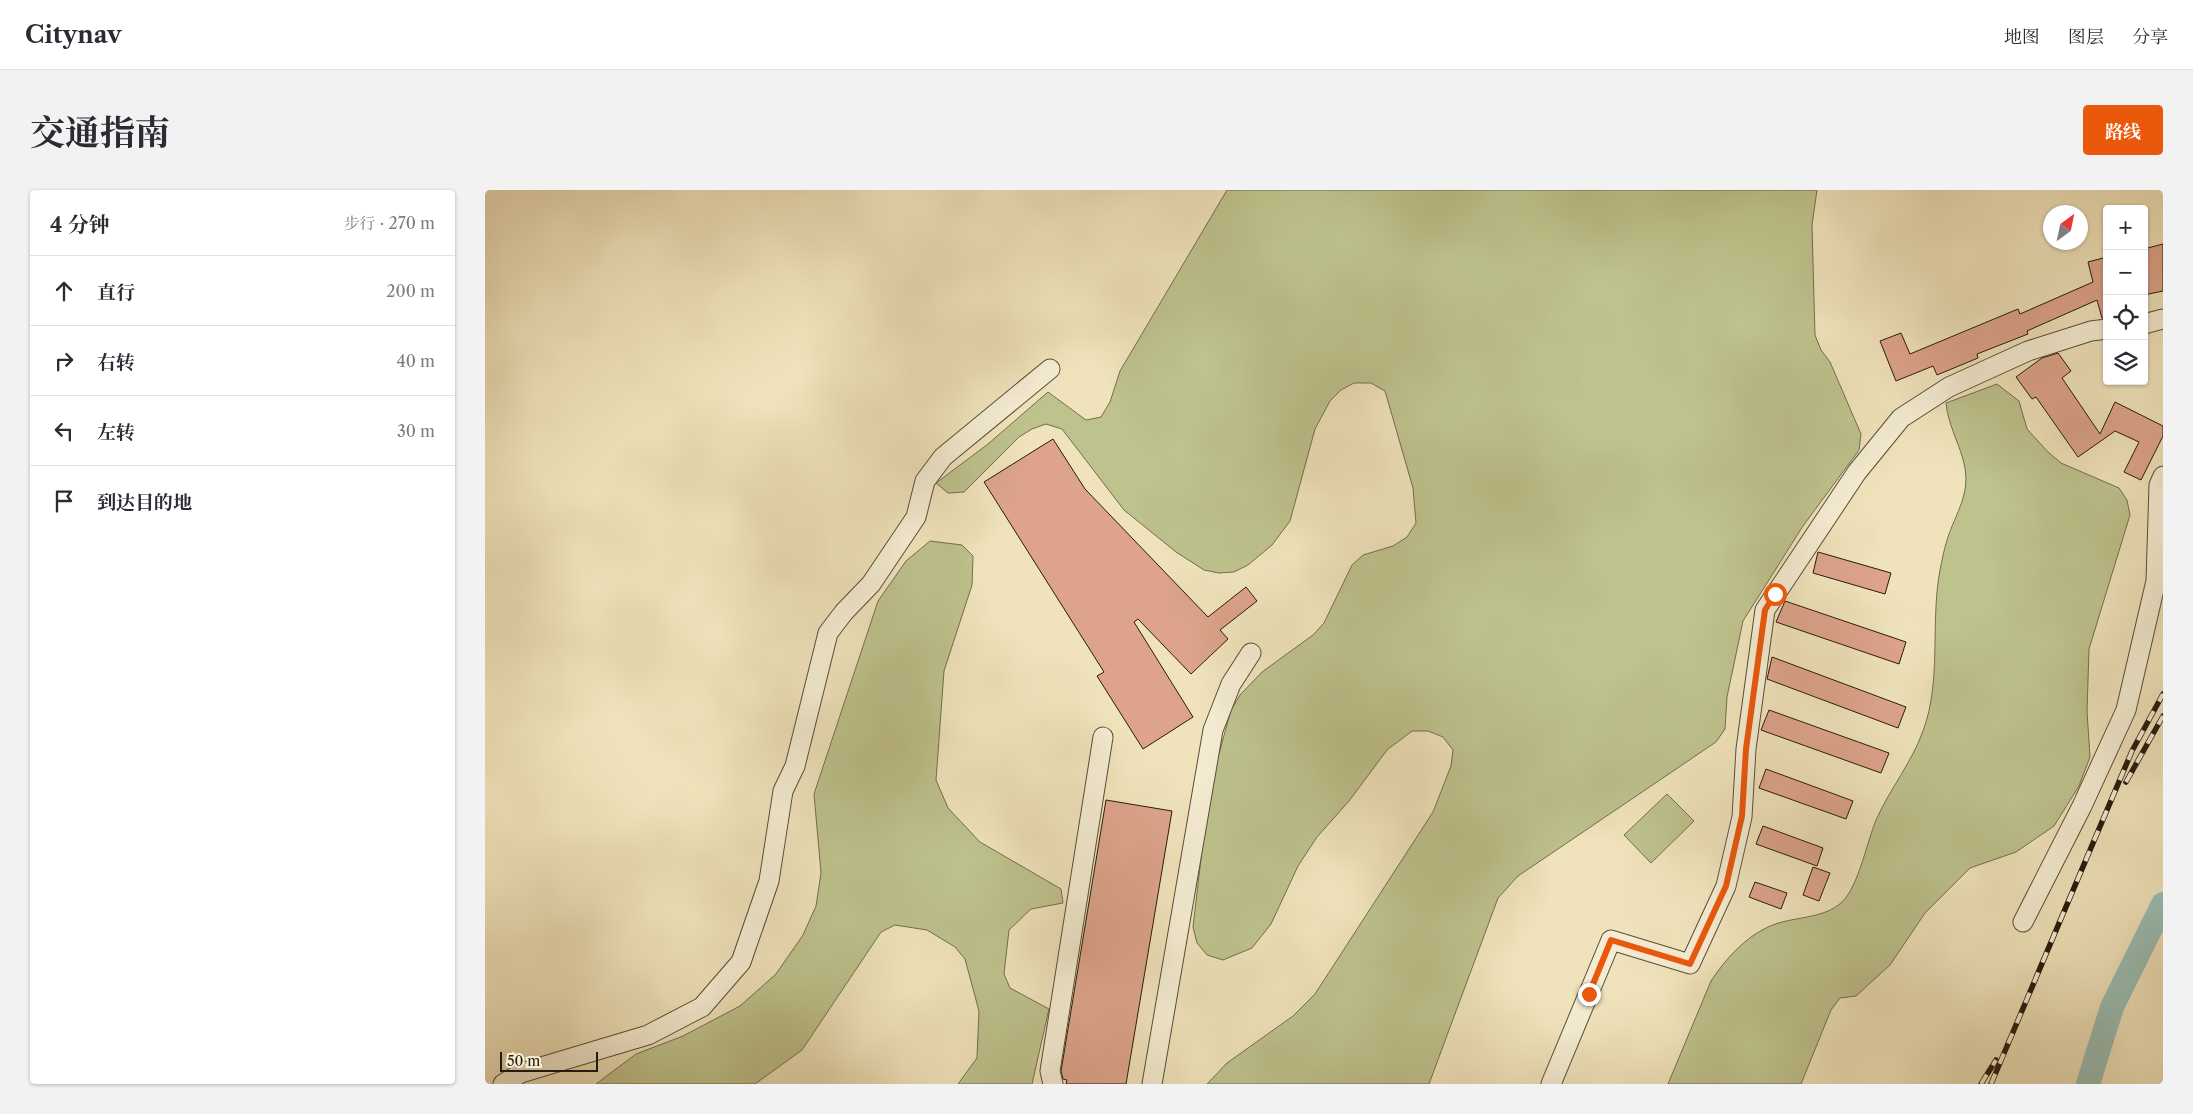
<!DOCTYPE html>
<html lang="zh">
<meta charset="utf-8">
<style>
body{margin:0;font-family:"Libre Caslon Text","Noto Serif SC",serif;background:#f2f2f3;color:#2b2b33}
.controls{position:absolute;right:15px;top:15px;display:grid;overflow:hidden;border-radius:5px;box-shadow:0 1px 4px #0004}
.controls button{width:45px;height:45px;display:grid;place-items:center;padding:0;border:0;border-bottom:1px solid #e1e1e2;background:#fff;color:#2b2b33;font:25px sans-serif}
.compass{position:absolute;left:1558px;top:15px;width:45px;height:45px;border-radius:50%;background:#fff;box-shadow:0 1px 4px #0004;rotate:33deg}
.scale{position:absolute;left:15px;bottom:12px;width:98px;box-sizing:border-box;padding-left:5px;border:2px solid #261b0d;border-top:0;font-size:14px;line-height:18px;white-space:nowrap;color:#261b0d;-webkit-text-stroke:4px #f5edd3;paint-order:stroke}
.stop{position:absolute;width:15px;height:15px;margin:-11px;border:4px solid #ea580c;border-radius:50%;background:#fff}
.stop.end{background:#ea580c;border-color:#fff;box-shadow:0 1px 5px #0008}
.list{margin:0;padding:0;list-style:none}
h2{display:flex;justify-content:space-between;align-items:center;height:65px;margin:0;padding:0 20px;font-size:21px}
h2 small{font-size:16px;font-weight:400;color:#7c7c81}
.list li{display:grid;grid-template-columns:32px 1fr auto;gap:15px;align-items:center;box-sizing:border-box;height:70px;padding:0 20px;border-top:1px solid #e1e1e2}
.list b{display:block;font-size:19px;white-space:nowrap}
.list em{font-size:16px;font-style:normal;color:#7c7c81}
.icon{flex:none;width:28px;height:28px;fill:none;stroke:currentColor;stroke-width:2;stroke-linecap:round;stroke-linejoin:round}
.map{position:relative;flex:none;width:1678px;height:894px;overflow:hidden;border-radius:5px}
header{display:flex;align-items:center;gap:30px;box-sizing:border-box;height:70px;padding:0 25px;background:#fff;border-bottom:1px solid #e1e1e2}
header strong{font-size:24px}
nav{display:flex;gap:28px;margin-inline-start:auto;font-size:18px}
.intro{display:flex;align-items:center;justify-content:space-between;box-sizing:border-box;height:120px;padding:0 30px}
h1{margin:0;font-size:35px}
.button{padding:12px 22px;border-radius:5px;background:#ea580c;color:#fff;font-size:18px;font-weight:700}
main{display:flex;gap:30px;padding:0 30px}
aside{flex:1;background:#fff;border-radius:5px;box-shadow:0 1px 4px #0004}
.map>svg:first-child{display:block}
.green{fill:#bec28d;stroke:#726e4d}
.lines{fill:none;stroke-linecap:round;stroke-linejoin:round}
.river{stroke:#9abeb4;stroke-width:24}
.building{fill:#dda48b;stroke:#261b0d}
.minor-casing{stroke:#584d38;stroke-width:21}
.minor{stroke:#f5edd3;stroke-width:19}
.rail-casing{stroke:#261b0d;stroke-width:5.5}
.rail{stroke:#f5edd3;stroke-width:4;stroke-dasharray:11;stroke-linecap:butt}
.route{stroke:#ea580c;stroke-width:6}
</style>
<header>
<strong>Citynav</strong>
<nav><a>地图</a><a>图层</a><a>分享</a></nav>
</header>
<div class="intro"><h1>交通指南</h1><a class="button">路线</a></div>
<main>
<aside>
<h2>4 分钟<small>步行 · 270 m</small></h2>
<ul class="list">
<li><svg class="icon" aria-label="ahead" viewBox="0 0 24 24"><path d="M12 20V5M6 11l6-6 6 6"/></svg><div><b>直行</b></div><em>200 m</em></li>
<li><svg class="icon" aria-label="right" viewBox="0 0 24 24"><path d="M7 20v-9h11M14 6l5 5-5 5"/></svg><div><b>右转</b></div><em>40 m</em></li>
<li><svg class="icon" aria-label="left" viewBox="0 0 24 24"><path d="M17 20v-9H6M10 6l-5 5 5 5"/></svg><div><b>左转</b></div><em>30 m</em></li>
<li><svg class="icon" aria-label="arrive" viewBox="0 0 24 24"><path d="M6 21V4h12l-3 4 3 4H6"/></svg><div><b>到达目的地</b></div></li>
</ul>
</aside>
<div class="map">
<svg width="1678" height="894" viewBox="0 0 1678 894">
<rect width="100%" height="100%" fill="#f0e3bb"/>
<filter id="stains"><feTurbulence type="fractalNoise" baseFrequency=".004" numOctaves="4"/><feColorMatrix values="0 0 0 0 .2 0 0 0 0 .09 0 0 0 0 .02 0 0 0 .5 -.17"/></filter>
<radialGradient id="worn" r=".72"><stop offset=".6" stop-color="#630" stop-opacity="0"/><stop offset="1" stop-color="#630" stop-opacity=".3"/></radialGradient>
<g class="green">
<polygon points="742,0 1332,0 1327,35 1330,145 1336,160 1345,172 1376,244 1374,260 1318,336 1258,431 1242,507 1240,539 1231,552 1033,686 1013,708 944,894 722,894 742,873 808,826 830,804 948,622 966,576 968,560 958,547 943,541 927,541 902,560 864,611 832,647 813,676 786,734 767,758 738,770 722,765 712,753 708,737 724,600 746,520 755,505 777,482 828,445 839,433 867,375 878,365 908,356 922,347 931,333 928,298 900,201 886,193 869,193 856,200 845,211 830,239 805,331 787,355 763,375 749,382 734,383 719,380 691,362 639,320 577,239 561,234 547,239 534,247 479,302 463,303 451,293 503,254 563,202 601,230 616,227 625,212 635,181"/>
<path d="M1512 194 1534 211 1542 239 1563 262 1576 273 1634 298 1642 310 1645 325 1604 459 1602 521 1605 567 1594 596 1569 636 1531 662 1485 678 1440 723 1405 775 1371 806 1355 808 1346 820 1316 894H1183L1226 791C1240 770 1259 748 1283 737 1306 726 1338 730 1357 712 1374 696 1382 650 1392 628 1405 599 1427 572 1438 541 1457 490 1445 433 1455 380 1457 370 1459 360 1462 350 1468 330 1481 311 1481 289 1481 263 1463 239 1461 213Z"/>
<polygon points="445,351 477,355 488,366 487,395 459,481 451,590 463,618 495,652 576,699 578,713 546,719 524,740 519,784 525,798 564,819 547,894 473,894 492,868 494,821 480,769 470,757 442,740 410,735 396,742 317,860 270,894 111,894 151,864 198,846 255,816 291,784 318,745 331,716 336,683 329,604 393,411 421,371"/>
<polygon points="1182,604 1209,631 1166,673 1139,645"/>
</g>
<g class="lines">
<polyline class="river" points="1603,894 1627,817 1678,714"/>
</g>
<g class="building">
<polygon points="1678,54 1678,101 1659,105 1659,59"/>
<polygon points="1622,67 1622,128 1617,128 1612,110 1542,141 1543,144 1492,164 1493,168 1452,185 1448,176 1411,191 1395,151 1416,143 1425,164 1533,119 1535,124 1608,92 1603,72"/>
<polygon points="1573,163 1586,181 1577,188 1615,244 1630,212 1678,236 1678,246 1656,290 1639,282 1654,252 1630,241 1593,267 1551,207 1547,209 1531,187 1557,168"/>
<polygon points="568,249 600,299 723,427 761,397 772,411 735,440 743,449 706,484 653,429 649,432 708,527 658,559 612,486 619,482 499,292"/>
<polygon points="1333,362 1406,383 1400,404 1328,383"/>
<polygon points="1300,411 1421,452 1414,474 1291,432"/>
<polygon points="1287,467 1421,517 1413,538 1282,489"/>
<polygon points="1284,520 1404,563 1396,583 1276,540"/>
<polygon points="1281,579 1368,611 1361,629 1274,598"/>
<polygon points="621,610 687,621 641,894 581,894 582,890 578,889 576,881"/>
<polygon points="1278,636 1338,658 1332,676 1271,654"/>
<polygon points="1328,677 1345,683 1334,711 1318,705"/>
<polygon points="1270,692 1302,703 1296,719 1264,707"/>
</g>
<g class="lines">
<defs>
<g id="minor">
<polyline points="1659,134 1678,129"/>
<polyline points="1538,732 1597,616 1641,520 1671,391 1674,295 1678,286"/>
<polyline points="18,894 36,883 163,845 217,817 256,772 284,691 298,601 310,576 343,443 359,422 386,394 431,327 440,291 458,267 565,179"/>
<polyline points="568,894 565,881 618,547"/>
<polyline points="667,894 728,540 746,494 766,463"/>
<polyline points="1066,894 1126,750 1205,774 1241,696 1257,627 1261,559 1280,420 1372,282 1416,228 1464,197 1543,161 1606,141 1622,139"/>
</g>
</defs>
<use href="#minor" class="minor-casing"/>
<use href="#minor" class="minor"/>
<defs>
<g id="rail">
<polyline points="1641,592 1678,526"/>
<polyline points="1496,894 1511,870"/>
<polyline points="1506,894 1647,561 1678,504"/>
</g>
</defs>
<use href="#rail" class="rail-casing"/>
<use href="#rail" class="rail"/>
</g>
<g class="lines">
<polyline class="route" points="1104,804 1126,750 1205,774 1241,696 1257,626 1261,559 1280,420 1290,404"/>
</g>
<rect width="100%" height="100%" filter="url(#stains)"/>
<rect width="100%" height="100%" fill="url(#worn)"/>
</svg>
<div class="controls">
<button>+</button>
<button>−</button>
<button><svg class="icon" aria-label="locate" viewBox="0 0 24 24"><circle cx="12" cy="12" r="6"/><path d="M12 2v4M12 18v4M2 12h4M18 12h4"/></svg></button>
<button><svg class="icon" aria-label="layers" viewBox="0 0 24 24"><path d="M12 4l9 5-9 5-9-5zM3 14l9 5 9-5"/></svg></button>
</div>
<svg class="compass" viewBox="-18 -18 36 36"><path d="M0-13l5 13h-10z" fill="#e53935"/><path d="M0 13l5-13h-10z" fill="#7c7c81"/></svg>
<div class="scale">50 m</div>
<div class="stop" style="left:1290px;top:404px"></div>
<div class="stop end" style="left:1104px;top:804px"></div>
</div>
</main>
